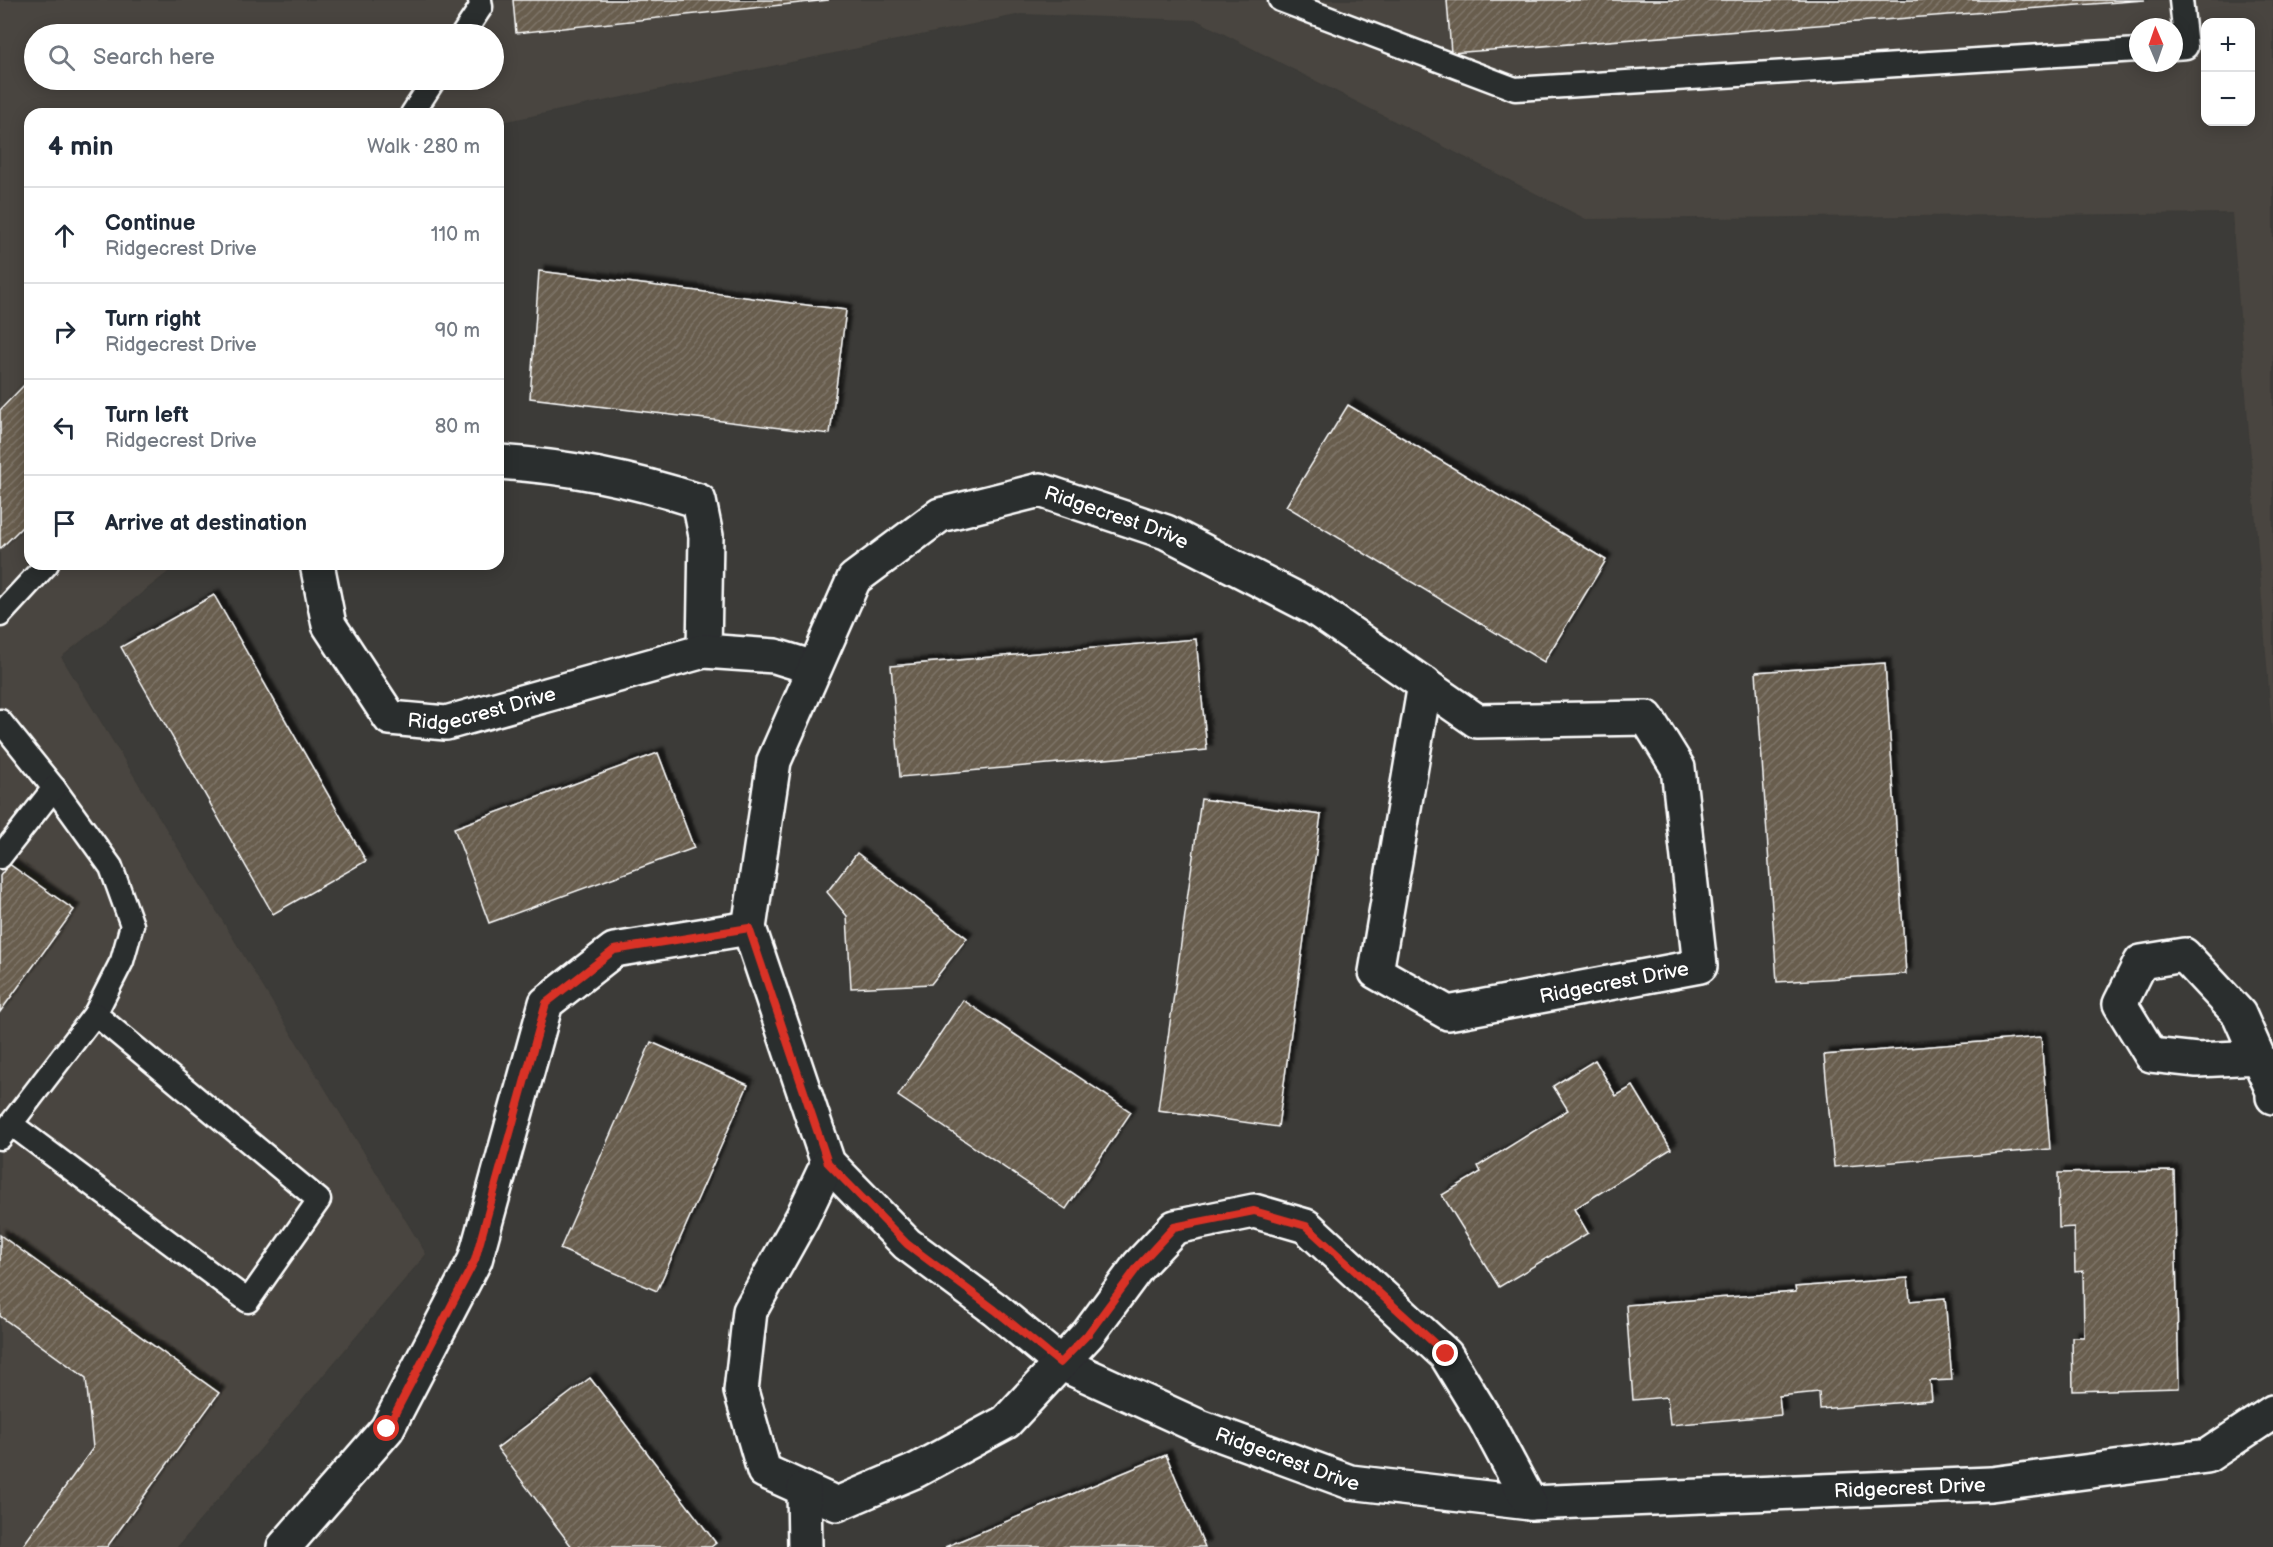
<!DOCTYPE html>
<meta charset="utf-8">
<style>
body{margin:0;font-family:"Balsamiq Sans",sans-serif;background:#f6f6f7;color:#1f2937}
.controls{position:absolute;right:18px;top:18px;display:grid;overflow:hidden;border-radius:12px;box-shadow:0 3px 15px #0003}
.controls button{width:54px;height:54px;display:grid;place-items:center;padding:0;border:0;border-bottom:2px solid #e0e1e3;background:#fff;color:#1f2937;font:30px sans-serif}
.compass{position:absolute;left:2129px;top:18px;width:54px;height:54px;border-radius:50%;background:#fff;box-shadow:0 3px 15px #0003;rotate:358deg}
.stop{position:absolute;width:18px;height:18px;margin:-14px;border:4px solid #d93025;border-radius:50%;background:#fff}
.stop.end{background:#d93025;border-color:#fff;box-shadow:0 2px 6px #0008}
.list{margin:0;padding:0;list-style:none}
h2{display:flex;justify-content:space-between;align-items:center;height:78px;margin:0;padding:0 24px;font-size:26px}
h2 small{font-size:20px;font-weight:400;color:#747a83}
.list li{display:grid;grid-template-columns:39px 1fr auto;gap:18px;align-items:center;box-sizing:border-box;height:96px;padding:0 24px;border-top:2px solid #e0e1e3}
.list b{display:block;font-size:22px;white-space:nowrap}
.list p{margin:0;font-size:20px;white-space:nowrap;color:#747a83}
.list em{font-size:20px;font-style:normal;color:#747a83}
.icon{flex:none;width:33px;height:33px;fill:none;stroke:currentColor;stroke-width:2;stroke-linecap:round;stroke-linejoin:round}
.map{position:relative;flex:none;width:2273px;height:1547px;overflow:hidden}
.search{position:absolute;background:#fff;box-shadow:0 3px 15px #0003;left:24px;top:24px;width:480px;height:66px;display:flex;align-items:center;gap:15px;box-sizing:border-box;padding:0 21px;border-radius:33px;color:#747a83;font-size:22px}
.panel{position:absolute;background:#fff;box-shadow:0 3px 15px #0003;left:24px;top:108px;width:480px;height:462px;border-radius:18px}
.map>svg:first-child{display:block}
.built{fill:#49453f;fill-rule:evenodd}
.building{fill:url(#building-hatch);stroke:#fff;stroke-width:1.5;filter:url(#shadow)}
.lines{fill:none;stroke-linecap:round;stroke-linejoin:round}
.service-casing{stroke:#fff;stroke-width:27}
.minor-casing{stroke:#fff;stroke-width:38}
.service{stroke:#2a2d2e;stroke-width:22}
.minor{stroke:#2a2d2e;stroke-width:33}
.route{stroke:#d93025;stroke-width:8}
.labels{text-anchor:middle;stroke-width:4.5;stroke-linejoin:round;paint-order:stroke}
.street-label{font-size:20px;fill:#fff;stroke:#2a2d2e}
</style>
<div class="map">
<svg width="2273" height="1547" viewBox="0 0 2273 1547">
<defs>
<pattern id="building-hatch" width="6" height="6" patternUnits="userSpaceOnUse" patternTransform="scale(1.5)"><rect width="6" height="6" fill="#675d4e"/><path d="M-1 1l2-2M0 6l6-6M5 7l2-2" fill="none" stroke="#7e7569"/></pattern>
<filter id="shadow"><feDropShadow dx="5.5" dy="-5.5" stdDeviation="1.5" flood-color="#0009"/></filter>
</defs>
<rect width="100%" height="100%" fill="#3c3b38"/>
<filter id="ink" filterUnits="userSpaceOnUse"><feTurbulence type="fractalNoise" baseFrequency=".0167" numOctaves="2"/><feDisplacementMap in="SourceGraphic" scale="12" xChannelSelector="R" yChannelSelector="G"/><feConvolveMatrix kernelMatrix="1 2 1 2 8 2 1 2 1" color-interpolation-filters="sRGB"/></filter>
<g filter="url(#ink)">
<path class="built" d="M0 0H2273V742L2232 213 1586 219 1197 20 1021 14 498 123V114H30V564H178L61 657 426 1254 177 1547H0ZM2206 22H2250V122H2206ZM2138 27H2174V63H2138ZM34 34H494V80H34Z"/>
<g class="building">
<polygon points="513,0 829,0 516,33"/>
<polygon points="1447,0 2145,0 1451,53"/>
<polygon points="539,271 846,310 830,434 530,398"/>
<polygon points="30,379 30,519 0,549 0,410"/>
<polygon points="1348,405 1606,560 1544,662 1286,506"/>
<polygon points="214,595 366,861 273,914 121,647"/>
<polygon points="1196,639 1207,750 900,777 891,666"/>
<polygon points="1885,663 1906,974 1777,982 1756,672"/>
<polygon points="658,753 694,848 489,923 454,828"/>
<polygon points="1201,799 1321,815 1278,1127 1158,1110"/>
<polygon points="857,853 967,938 931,984 851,988 847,916 827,892"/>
<polygon points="9,864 74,910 0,1012 0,876"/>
<polygon points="963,1000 1131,1112 1066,1209 898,1096"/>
<polygon points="2041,1037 2050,1149 1834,1167 1824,1055"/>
<polygon points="651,1042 748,1085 657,1291 560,1249"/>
<polygon points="1595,1060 1616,1096 1633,1086 1671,1149 1574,1209 1588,1233 1499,1287 1442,1195 1481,1172 1478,1166 1568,1110 1553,1086"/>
<polygon points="2174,1171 2179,1388 2073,1391 2072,1337 2084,1337 2083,1271 2075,1272 2074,1227 2059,1228 2058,1173"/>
<polygon points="0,1235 219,1393 107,1547 22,1547 93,1448 86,1378 0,1316"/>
<polygon points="1908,1278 1910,1301 1945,1298 1952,1380 1930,1381 1932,1400 1820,1409 1819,1392 1779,1396 1781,1415 1670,1425 1667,1397 1633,1400 1626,1305 1796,1292 1795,1287"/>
<polygon points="590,1378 716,1543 711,1547 572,1547 497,1448"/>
<polygon points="1166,1455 1205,1547 945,1547"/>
</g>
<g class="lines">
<defs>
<g id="service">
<polyline points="1280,0 1515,89 2138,50"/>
<polyline points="463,34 481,7 480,0"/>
<polyline points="2174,48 2186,47 2181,0"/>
<polyline points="412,114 434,80"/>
<polyline points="0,615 47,564"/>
<polyline points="0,721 54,788 111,867 132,925 122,961 95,1014"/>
<polyline points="0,857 54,788"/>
<polyline points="0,1138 95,1014 319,1200 248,1301 11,1124"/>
</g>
<g id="minor">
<path d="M498 462C565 466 635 480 699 501L706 536 704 651"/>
<path id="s1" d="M317 564 329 625 390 718 446 723 704 651 775 656 814 668"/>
<path id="s2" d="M749 928 828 1163 907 1244 995 1309 1060 1363 1200 1427 1350 1482 1530 1503 1991 1484 2207 1456 2273 1412"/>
<polyline points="2258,1057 2197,1060 2151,1055 2120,1004 2141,962 2184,955 2239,1014 2273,1091 2273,1097"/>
<polyline points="828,1163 802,1218 750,1311 741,1391 764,1471 837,1504 915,1471 1006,1422 1088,1334 1139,1265 1175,1227 1254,1211 1306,1226 1446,1355 1485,1419 1530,1503"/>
<polyline points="804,1489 805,1547"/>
<path id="s3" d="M284 1547 387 1429 475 1260 546 1003 614 950 749 928 774 761 854 579 940 515 1040 490 1166 532 1314 608 1477 721 1647 718 1678 768 1700 966 1448 1013 1376 972 1425 684"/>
</g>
</defs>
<use href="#service" class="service-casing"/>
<use href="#minor" class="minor-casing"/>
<use href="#service" class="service"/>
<use href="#minor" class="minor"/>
</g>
</g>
<g class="lines" filter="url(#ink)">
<polyline class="route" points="387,1429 475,1260 546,1003 614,950 749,928 828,1163 907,1244 995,1310 1060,1363 1088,1334 1139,1265 1174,1227 1254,1211 1306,1226 1446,1354"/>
</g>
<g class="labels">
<g class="street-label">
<text dy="7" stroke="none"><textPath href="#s3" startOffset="1496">Ridgecrest Drive</textPath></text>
<text dy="7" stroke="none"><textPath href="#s1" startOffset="267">Ridgecrest Drive</textPath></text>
<text transform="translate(1614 982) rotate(-11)" y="7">Ridgecrest Drive</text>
<text dy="7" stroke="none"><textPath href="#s2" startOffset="802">Ridgecrest Drive</textPath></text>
<text dy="7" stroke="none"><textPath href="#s2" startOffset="1430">Ridgecrest Drive</textPath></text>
</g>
</g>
</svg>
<div class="controls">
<button>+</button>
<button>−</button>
</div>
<svg class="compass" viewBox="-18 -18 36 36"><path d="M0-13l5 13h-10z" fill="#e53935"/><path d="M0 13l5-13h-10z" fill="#747a83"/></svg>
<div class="stop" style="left:387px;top:1429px"></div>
<div class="stop end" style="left:1446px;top:1354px"></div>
<div class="search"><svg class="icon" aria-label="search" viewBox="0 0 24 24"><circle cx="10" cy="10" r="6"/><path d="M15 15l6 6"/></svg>Search here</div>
<section class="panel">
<h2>4 min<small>Walk · 280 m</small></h2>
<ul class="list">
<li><svg class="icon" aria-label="ahead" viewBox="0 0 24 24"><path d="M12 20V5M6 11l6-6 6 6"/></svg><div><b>Continue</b><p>Ridgecrest Drive</p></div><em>110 m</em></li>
<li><svg class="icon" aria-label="right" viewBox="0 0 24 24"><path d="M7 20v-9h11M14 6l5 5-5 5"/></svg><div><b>Turn right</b><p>Ridgecrest Drive</p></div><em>90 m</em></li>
<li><svg class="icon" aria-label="left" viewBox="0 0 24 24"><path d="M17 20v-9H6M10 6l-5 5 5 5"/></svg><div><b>Turn left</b><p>Ridgecrest Drive</p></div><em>80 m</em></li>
<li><svg class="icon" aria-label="arrive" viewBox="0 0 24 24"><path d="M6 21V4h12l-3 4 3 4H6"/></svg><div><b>Arrive at destination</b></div></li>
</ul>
</section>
</div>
